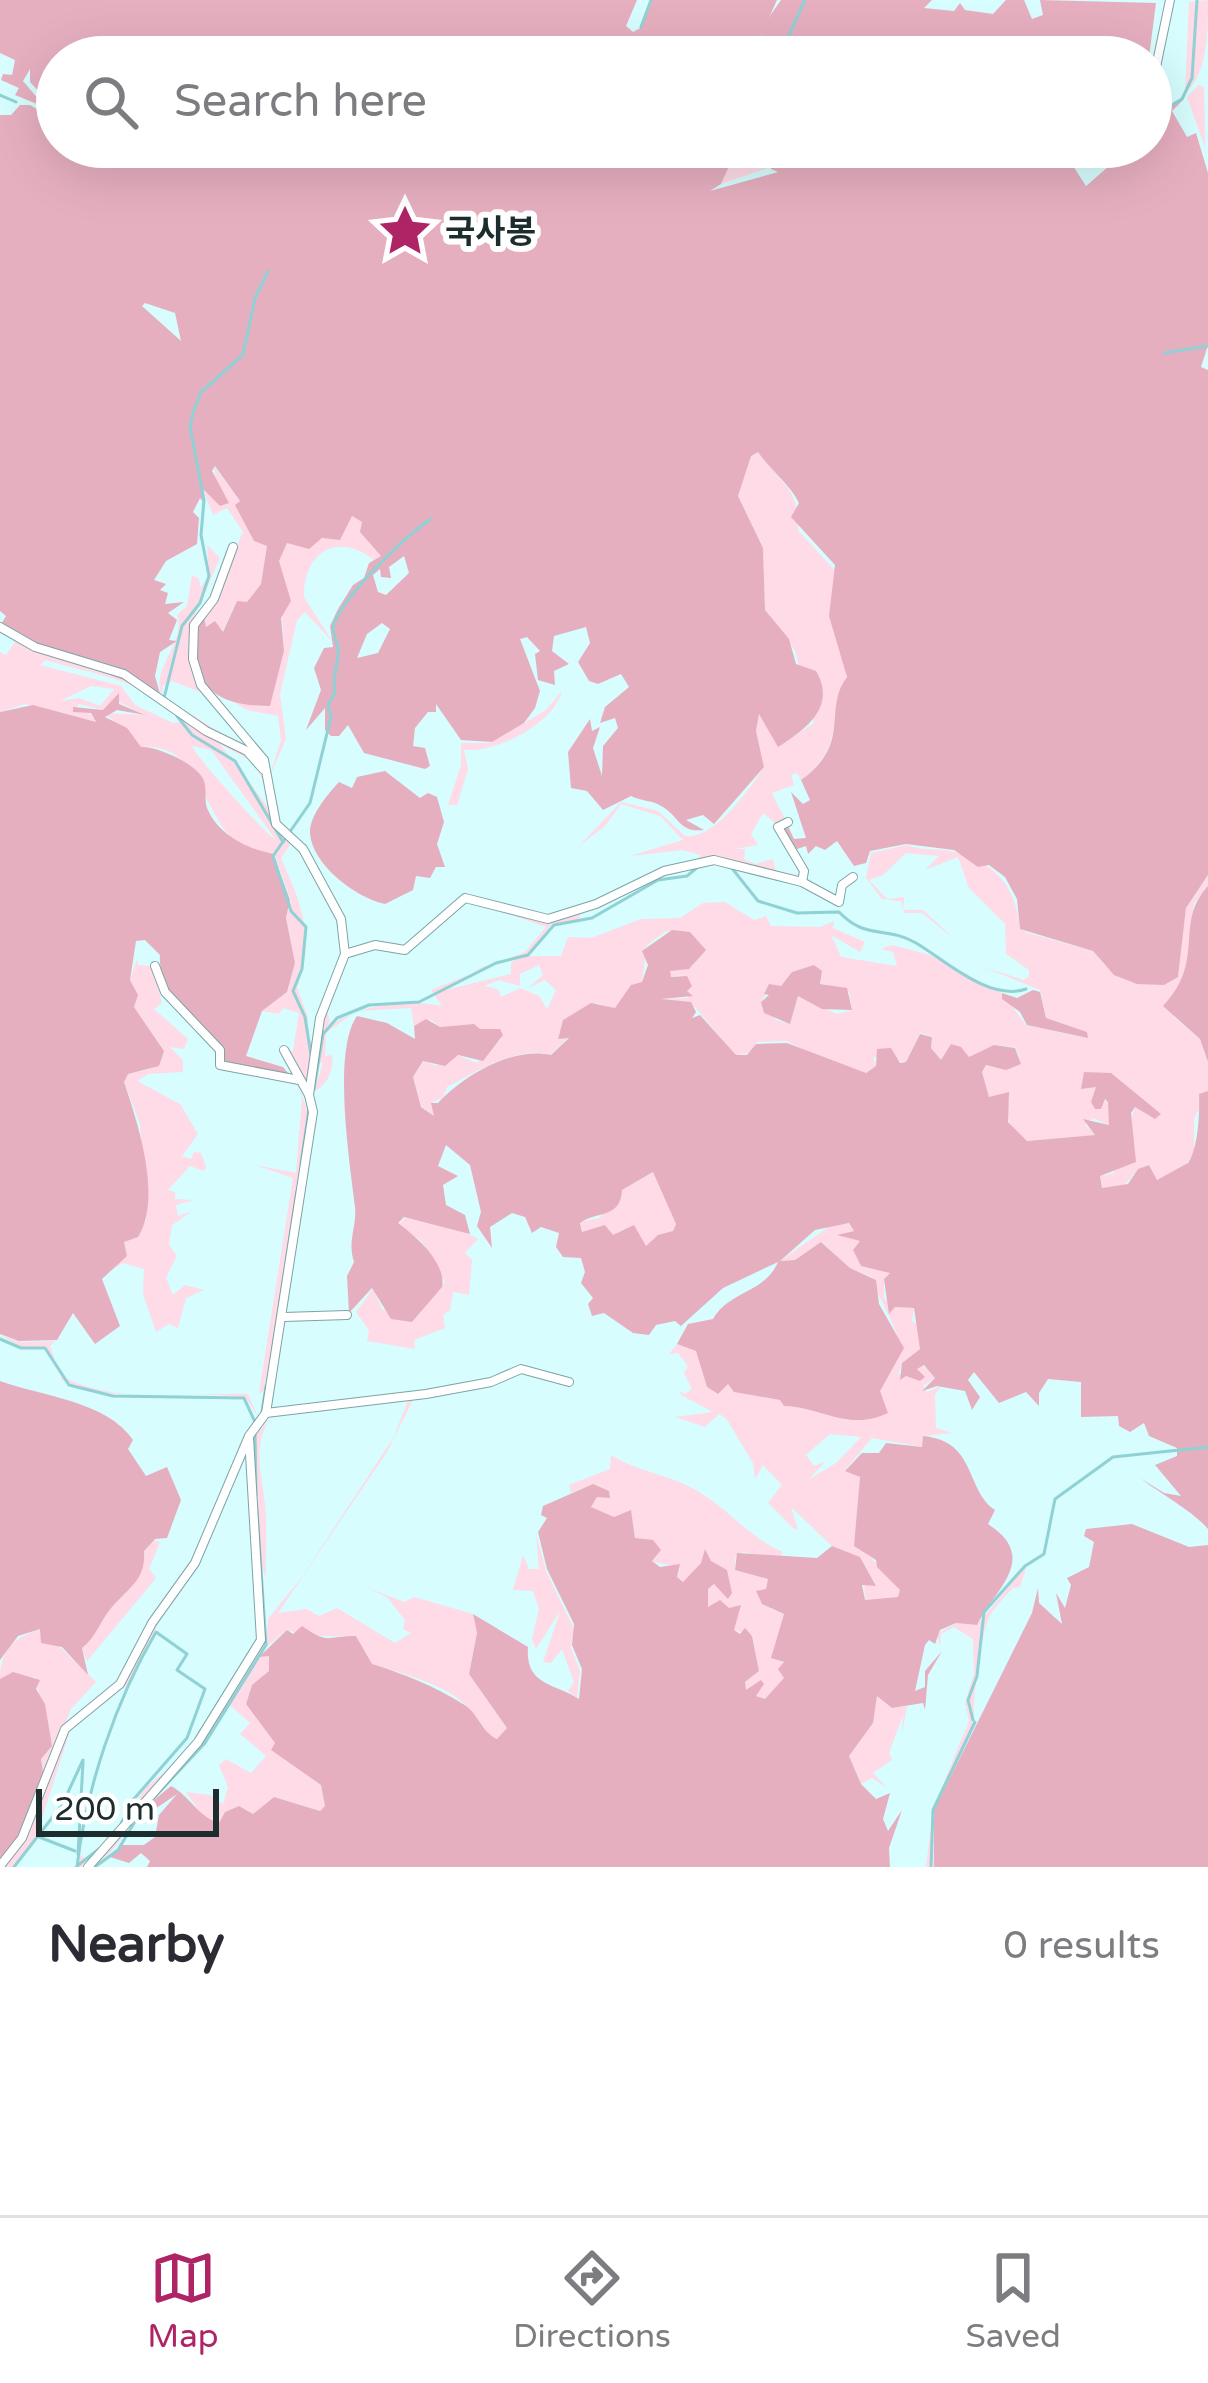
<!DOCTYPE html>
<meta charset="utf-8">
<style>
body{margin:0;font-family:"Varela Round","Noto Sans KR",sans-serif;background:#f2f2f3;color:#2b2b33}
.scale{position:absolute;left:36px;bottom:30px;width:183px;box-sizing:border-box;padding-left:12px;border:6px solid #1d2c2c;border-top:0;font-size:33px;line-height:42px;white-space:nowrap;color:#1d2c2c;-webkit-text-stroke:9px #fff;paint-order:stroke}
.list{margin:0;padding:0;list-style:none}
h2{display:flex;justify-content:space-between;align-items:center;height:156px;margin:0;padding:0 48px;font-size:51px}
h2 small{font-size:39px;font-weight:400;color:#7c7c81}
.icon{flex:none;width:66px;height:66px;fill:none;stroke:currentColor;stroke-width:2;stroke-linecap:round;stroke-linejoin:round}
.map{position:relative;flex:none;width:1208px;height:1867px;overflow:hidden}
.search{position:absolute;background:#fff;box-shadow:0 12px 48px #0002;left:36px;right:36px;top:36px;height:132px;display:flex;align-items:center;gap:30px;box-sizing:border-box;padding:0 42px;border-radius:66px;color:#7c7c81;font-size:45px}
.sheet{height:348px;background:#fff}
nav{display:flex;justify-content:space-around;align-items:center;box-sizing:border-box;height:168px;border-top:3px solid #e1e1e2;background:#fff;font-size:33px;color:#7c7c81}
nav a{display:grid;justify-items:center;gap:6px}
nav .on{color:#ae2465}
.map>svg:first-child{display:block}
.green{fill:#fedbe6;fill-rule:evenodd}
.forest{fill:#e6afc0;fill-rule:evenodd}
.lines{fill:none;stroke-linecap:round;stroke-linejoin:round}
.stream{stroke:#8fd1d4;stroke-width:3}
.street-casing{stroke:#7fa3a4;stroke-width:10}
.street{stroke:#fff;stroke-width:8}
.labels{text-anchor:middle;stroke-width:12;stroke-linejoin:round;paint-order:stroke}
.poi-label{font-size:33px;font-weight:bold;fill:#1d2c2c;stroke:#fff;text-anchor:start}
</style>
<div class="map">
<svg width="1208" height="1867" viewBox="0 0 1208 1867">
<rect width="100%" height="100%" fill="#d7fdfe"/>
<g class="green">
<path d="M1208 0C1208 30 1208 74 1185 93L1189 2Z"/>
<polygon points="1199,85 1204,87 1205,147 1187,97"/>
<polygon points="766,161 768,168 721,184 730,164"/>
<path d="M758 451C779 484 800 486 798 530L838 574C823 613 843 635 846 673 847 683 840 690 838 700 834 734 832 758 801 780L797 773 791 775 794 785 772 793 786 821 772 829 774 822 763 813 751 834 758 845 735 849H745L744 859 755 864 773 859 776 872 803 875 800 880 732 863 699 862 700 855 683 850 630 856 683 840 660 816 621 804 605 826 579 846 621 802 658 811 685 836C714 840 749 790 764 767L756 731 759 713 779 746 814 723 795 650 765 610 763 548 738 496 750 456Z"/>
<polygon points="214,466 240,501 253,540 268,546 261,584 247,602 236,602 222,633 206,628 204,617 243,532 227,508 213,515 202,487 216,481"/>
<path d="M351 515 362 522 381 556 374 560C340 532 303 550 304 597L332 641 305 612 297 620 280 694 286 739 269 778 281 740 278 716 247 710 229 699 265 707 271 702 284 651 279 561 287 543 328 538Z"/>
<path d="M207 545 220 558 190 626 208 695 172 681 163 686 162 696C150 667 187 643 177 615L187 606 192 575 199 579 200 588 209 576Z"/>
<path d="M0 628C63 652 248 720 267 788L253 762 220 744 293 840 281 858C301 904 316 936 297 987L308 1018V1040L315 1041 316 1060 308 1052 315 1064 307 1082 299 1078 285 1050 293 1051 299 1013 283 1008 279 1014 262 1011 287 992 295 963 286 918 291 900 274 854C264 852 254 854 245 849 201 824 205 741 141 747L105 713 144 715 117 701 103 710 79 704 74 711H88L96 722 25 704 0 712V652L6 655 15 642ZM46 660C90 674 155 681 183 722L173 723 135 705 121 686 40 665ZM91 686 114 689 100 706 79 698 60 701ZM192 746 211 750 276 840C269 838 195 756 192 746Z"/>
<path d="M562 691C554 723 499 752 464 750L468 769 457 805H448L461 765V743H490L546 710Z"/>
<path d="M907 845C923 852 937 847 954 852 995 864 1015 883 1020 929L1028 933 1093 951 1105 966 1178 977 1186 908 1208 876V886L1194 904 1187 979 1174 1017 1200 1039 1208 1062V1091L1194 1119V1154L1181 1170 1156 1180 1150 1165 1138 1169 1123 1187 1102 1188 1100 1176 1114 1173 1135 1107 1160 1115 1111 1074 1085 1072 1089 1088 1096 1086 1093 1096 1109 1102V1125L1093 1118 1085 1125 1096 1135 1026 1141C1012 1132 1002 1116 1009 1099L989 1097 982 1072 986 1065 999 1068 1020 1057 1015 1047 995 1045 977 1058 944 1054 941 1061 931 1047 932 1036 920 1033 906 1062 873 1057 876 1066 865 1073 827 1062 787 1041 757 1042 751 1052 736 1056 695 1007 660 999 688 998 682 975 670 977V971L693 966 701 948 690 932 666 931 647 945 642 982 631 985 615 1009 596 1003 563 1020 558 1039 569 1037 550 1055C516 1046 479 1070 447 1087L443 1097 433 1102 435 1117 421 1106 413 1077 424 1061 436 1066 457 1055 477 1063 501 1039 500 1029H480L474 1024 440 1027 431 1020 414 1026 411 1008 356 1011 326 1033 325 1056 332 1055C334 1071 327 1085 314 1092L323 1063H317C322 1032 319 1004 340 979 335 995 322 1002 330 1021L323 1035C345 1003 415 999 442 1006L431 990 525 952 546 927 471 901 542 921 580 911V920L551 925 527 956H561L568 937 591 938 641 919 680 918 703 903 725 902 754 920 766 916 771 926 820 927 834 921 833 928 865 942 860 952 831 935 841 957 897 966 893 952 881 949 892 945 930 955 1002 993 1026 1025 1082 1037 1087 1032 1046 1018 1040 990 983 967 1024 980 1029 976V970L1006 954 1005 924 969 888 958 857 925 870 939 856 906 853 883 875 869 880 887 899 904 897 903 910H923L957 941 922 913H904L901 901 882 899 866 878 871 853ZM520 957 511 963V974L445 990 482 967ZM539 965 543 975 528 988 545 980 556 990 547 1009 539 996 520 988 501 997 498 989 484 986 499 980 520 986V974ZM814 965 822 971 820 983 849 992 852 1010 837 1014 798 996 790 1024 776 1020 761 1002 769 989 781 986 792 972Z"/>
<polygon points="137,959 138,965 152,966 162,1003 154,1009 188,1039 184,1049 170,1047 183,1060 183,1072 148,1074 137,1081 180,1104 198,1134 182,1156 191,1159 194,1152 201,1153 206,1167 204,1171 190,1166 168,1190 175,1192 175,1199 193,1200 176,1205 178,1216 191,1212 172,1225 169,1245 177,1256 166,1278 173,1295 185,1285 204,1290 186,1298 178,1328 169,1324 156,1332 143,1294 144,1269 123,1263 106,1273 127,1256 124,1242 146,1221 140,1124 124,1082 127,1074 150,1069 164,1051 134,1007 137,995 130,980"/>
<polygon points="297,1084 308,1111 270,1359 263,1392 259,1393 293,1178 255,1165 296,1173 302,1099"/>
<polygon points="654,1172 676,1224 673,1231 646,1246 637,1236 612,1235 605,1225 584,1235 580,1222 600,1218 622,1190"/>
<polygon points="405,1218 453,1226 478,1239 465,1253 472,1260 469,1295 453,1292 450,1310 443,1315 445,1328 414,1340 415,1349 367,1341 369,1330 356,1312 373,1289 382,1309 412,1322 445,1282 422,1242 399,1224"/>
<path d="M833 1224H849L855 1231 847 1232 861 1241 853 1250 861 1266 891 1272 884 1279V1298L894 1307 914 1308 912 1321 920 1326V1349L903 1362 898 1374 906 1376 919 1365 931 1370 935 1378 923 1386 927 1392 941 1386 935 1395 936 1428 952 1433 923 1436V1447L872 1438 845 1470 860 1477 855 1540 900 1590 899 1597 865 1600 864 1583 876 1585 860 1557 832 1546 791 1507 798 1530 793 1528 768 1503 782 1485 763 1465 755 1479 753 1463 726 1418 719 1414 705 1427 675 1417 713 1412 681 1395 679 1391 685 1394 692 1389 684 1373 688 1366 678 1353 669 1354 677 1344 696 1350 707 1387 718 1394 728 1384 735 1392 780 1400 784 1406C821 1407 847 1432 887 1413L879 1391C885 1378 892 1369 898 1358 908 1341 877 1299 872 1277L850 1268 822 1242 795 1260 780 1261ZM830 1434 861 1437 836 1463 808 1480 825 1462 814 1466 806 1455Z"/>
<path d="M0 1335 21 1342 55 1341 50 1346 60 1375C115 1406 188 1392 248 1394L259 1419 247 1399 234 1396C175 1391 119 1404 63 1381L45 1348 21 1347Z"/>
<path d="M408 1400H413L387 1452 278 1613 306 1609 319 1616 337 1608 395 1643 411 1633 403 1629 405 1620 387 1597 366 1587 404 1602 414 1597 473 1614 477 1633 469 1674 507 1728 497 1739C482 1732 481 1721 471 1710 449 1685 402 1673 371 1664L356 1636C327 1636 311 1638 287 1630L266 1647 268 1619 302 1577 394 1437Z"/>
<path d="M274 1415C247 1443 266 1486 266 1519 267 1538 265 1558 266 1578L260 1560 262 1637 250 1437 260 1557 255 1436Z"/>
<path d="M611 1455C636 1471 666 1474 692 1488 727 1506 747 1537 783 1552L779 1559 743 1552 735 1558V1570L769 1579 771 1609 784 1614 772 1658 784 1663 785 1678 765 1699 756 1696 758 1691H746L744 1683 759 1671 752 1635 734 1630 729 1609 708 1607V1589L715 1584 728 1598 729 1577 701 1563 684 1582 677 1577 680 1568 651 1561 655 1554 635 1538 633 1521 602 1515 591 1506 597 1497 594 1484 571 1493 569 1485 610 1469Z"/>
<polygon points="536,1534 546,1571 574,1629 571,1648 580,1671 577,1698 568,1691 574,1682 562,1649 551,1663 543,1662 560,1611 536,1649 532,1639 539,1609 533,1591 513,1590 523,1555 529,1569 539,1569"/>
<path d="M153 1540 160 1542 149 1569 156 1578 87 1661 82 1648C95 1636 100 1621 112 1607 131 1586 144 1580 144 1550Z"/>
<polygon points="201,1558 160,1620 128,1684 70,1731 36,1837 13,1867 3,1867 62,1738 126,1681 162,1611"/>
<path d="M1027 1565 1020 1587 1013 1588C1005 1597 992 1609 988 1620 981 1636 972 1704 974 1720L967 1705 974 1725 939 1805 933 1810 934 1867H926L933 1809 969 1721 965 1703 974 1673 973 1639 954 1627 941 1634 940 1646 937 1634 957 1623 977 1625Z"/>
<path d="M41 1629 96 1682 71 1709 44 1778 41 1759 52 1746 35 1677 0 1679C0 1651 14 1637 41 1629Z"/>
<path d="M265 1638 259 1656 269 1655V1671L252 1685 246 1704 276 1744 271 1750 321 1785 325 1806 320 1811 274 1797 253 1814 239 1806 225 1812 220 1823 205 1819 186 1792 210 1795 223 1804 228 1787 219 1765 226 1759 251 1773 266 1756 240 1734 250 1723 230 1705C204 1743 175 1773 145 1806 124 1829 119 1854 89 1867L121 1834 87 1867H78L80 1855 88 1860 118 1832 145 1788 187 1754 139 1802 125 1828 140 1803 177 1771 207 1731Z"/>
<polygon points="877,1695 892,1708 907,1706 902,1734 903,1715 889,1753 892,1760 873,1773 887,1788 872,1778 861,1784 849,1756 873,1723"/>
</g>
<g class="forest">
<polygon points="0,0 637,0 626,26 633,32 642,27 652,0 777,0 751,57 57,57 57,111 30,82 30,69 23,81 40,101 37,104 15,95 19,88 1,80 3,74 12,75 15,60 0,53"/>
<polygon points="781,0 932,0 924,8 954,11 960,3 965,10 993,14 1006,0 1024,0 1032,19 1043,15 1040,0 1156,3 1149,57 754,57 765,23"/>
<path d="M1184 99 1172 111 1187 137 1196 133 1208 173V345L1201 367 1208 370V875L1186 908 1178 977 1164 985 1137 984 1114 975 1093 951 1020 929 1017 899 1005 877 989 865 978 867 954 850 906 844 870 851 866 863 854 866 837 841 825 850 816 846 808 854 806 846 791 851 779 828 787 824 794 839 806 838 791 792 803 804 810 800 801 780C853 743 822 710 847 677L829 616 835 565 791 517 799 503C789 483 771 471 758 452L751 456 738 496 763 548 765 610 789 639 796 664 816 671C837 707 806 729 778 747L759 714 756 731 764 767 714 824 703 815 686 820 704 830C678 833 680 816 661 806 652 800 640 801 631 796L603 810 587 791 571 788 568 752 590 719 592 731 600 727 593 748 602 776 603 746 618 728 615 718 600 723 605 707 629 687 621 674 598 684 589 681 578 662 590 643 586 627 554 636 552 651 569 664 554 671 555 685 538 680 535 654 540 651 527 637 520 639 540 691 535 708 524 723 492 742 461 740 436 704V712H428L415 728 413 746 425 748 430 766 425 769 364 753 348 725 339 736H331L325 730V708L306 730 321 690 314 668 324 648 333 647 330 626 338 609 353 585 364 578 369 563 381 556 360 532 362 522 352 516 340 540 322 538 309 549 287 543 279 561 291 601 281 618 284 651 270 706C206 706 191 679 196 623L204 617 206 627 215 621 223 632 237 601 247 602 261 584 267 546 254 541 235 505 240 501 215 466 212 471 229 503 220 506 201 487 203 502 200 498 193 512 199 518 197 544 166 561 154 580 166 584 160 590 168 593 165 604 184 602 168 613 177 620 169 640 177 641 160 652 155 676 160 694 43 649 0 626 6 616 0 611V115H11L20 105H30L47 115 44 120 57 128V147H745L766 161 730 164 721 184 710 191 778 172 771 169 769 158 751 147H1079L1068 158 1086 186 1109 166 1107 162 1131 147H1151L1157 134 1151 118ZM145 303 175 313 181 341 142 306ZM404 556 409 573 386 595 378 592 373 575 380 569 381 577 391 578 389 567ZM382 623 390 629 378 653 357 658 367 634Z"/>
<path d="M119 693V704L145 715 117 710 105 717 127 728 141 747C157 746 198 764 204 781 207 789 204 800 207 808 218 835 248 849 273 854L290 900 286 918 295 963 287 992 262 1011 246 1056 283 1067 293 1079 222 1063 223 1055C198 1027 157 996 160 955L145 940 136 941 130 980 138 995 134 1007 164 1051 159 1066 128 1074 124 1082C137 1121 163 1197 138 1237L124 1242 127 1256 102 1279 120 1326 95 1344 73 1313 57 1340 19 1341 0 1334V712L33 705 96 722 91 713 73 712V707L103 710Z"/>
<path d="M385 771 420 798 428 793 437 797 444 822 437 844 445 867H436L430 878 416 876 413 890 385 904C356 898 311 864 310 832 310 815 328 794 339 782L352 788 357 777Z"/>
<path d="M1208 886V1062L1200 1039 1163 1006C1207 960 1173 924 1208 886Z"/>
<path d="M672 930 690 932 706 950 689 969 670 971 671 977 687 976 692 986 687 991 693 996 661 999 691 1002 696 1012 692 1018 700 1015 736 1055H747L756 1044 787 1043 866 1073 876 1066 877 1049 891 1048 900 1063 906 1062 920 1034 932 1037 931 1048 941 1060 951 1044 961 1047 969 1057 994 1045 1015 1048 1021 1064 1006 1070 986 1065 982 1072 989 1097 1009 1092 1008 1122 1027 1141 1095 1135 1083 1119 1109 1125 1108 1102 1105 1099 1101 1109H1095L1091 1102 1096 1087 1081 1089 1084 1072 1111 1073 1161 1114 1155 1119 1135 1107 1131 1113 1136 1162 1100 1176 1102 1188 1128 1184 1138 1169 1149 1165 1157 1180 1188 1163C1198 1149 1200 1113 1199 1094L1208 1091V1529C1194 1512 1161 1494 1140 1478L1164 1493 1181 1496 1155 1465 1177 1456V1448L1149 1436 1144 1423 1130 1432 1119 1426 1118 1416 1081 1417V1382L1048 1379 1039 1393V1406L1026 1392 999 1403 974 1372 968 1380 980 1397 972 1410 965 1391 937 1386 922 1391 935 1378 924 1365 917 1369 925 1377 920 1381 906 1376 900 1380 902 1363 920 1349 914 1308 895 1307 889 1314 884 1279 890 1273 861 1266 853 1250 860 1241 837 1235 854 1231 849 1223 815 1230 780 1261 795 1260 821 1242 850 1268 876 1280 879 1304 904 1348 880 1391 888 1413C848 1432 821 1407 784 1406L780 1400 734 1392 728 1384 718 1394 707 1387 696 1351 677 1344 688 1324 713 1319C729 1291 765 1293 778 1262L723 1288 681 1326 675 1321 656 1325 649 1335 633 1333 604 1313 592 1316 588 1304 593 1298 581 1283 585 1272 581 1258 563 1257 556 1247 559 1233 541 1227 532 1233 525 1217 512 1213 490 1227 492 1248 477 1226 481 1212 470 1165 446 1145 438 1166 458 1176 443 1185 446 1205 465 1215 470 1234 404 1217 398 1223C417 1237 447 1264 442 1287L412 1322 391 1319 372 1288 349 1313 347 1276 354 1262C347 1240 357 1228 355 1207 350 1164 332 1051 357 1016L387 1023 415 1039 414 1026 426 1019 440 1027 474 1024 480 1029H500L503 1035 483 1061 458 1055 445 1066 423 1061 413 1077 421 1107 434 1116 431 1103H438C461 1078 510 1046 551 1055L569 1038 558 1039 563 1020 591 1003 615 1008 631 985 642 982 648 965 642 951ZM653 1172 676 1224 673 1231 658 1235 646 1246 634 1225 613 1235 605 1225 582 1232 580 1223C596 1211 621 1219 622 1190Z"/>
<polygon points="814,965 822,971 820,984 847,988 852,1010 822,1009 798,996 790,1024 764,1013 761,1002 769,995 764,994 769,984 781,986 792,972"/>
<polygon points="1033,990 1040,992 1046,1018 1087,1032 1088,1038 1027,1025 1020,1012 1002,999 1002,993 1017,998"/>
<path d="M0 1381C41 1396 107 1401 133 1440L128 1449 146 1476 167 1467 181 1500 167 1538 155 1539 144 1551C146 1579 130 1587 112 1607 100 1621 96 1637 82 1648L88 1675 62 1647 41 1643 40 1629 18 1636 0 1660Z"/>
<path d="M923 1436C977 1441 965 1490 995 1510L988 1524C1040 1558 996 1588 977 1625L956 1623 940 1630 935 1644 929 1640 925 1645 915 1691 925 1687V1671L942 1651 928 1675 925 1710 923 1703 892 1708 877 1696 873 1723 849 1756 861 1784 876 1799 890 1793 883 1819 888 1831 902 1810 889 1848 890 1867H147L150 1861 141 1853 129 1863 110 1857 122 1845H144L155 1837 159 1815 177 1794 155 1809 154 1800 171 1786C190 1796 198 1817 219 1823L225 1812 239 1806 253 1814 274 1797 320 1811 325 1806 321 1785 271 1750 275 1743 246 1704 252 1685 269 1671V1656L259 1657 287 1630 293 1634 302 1626C329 1645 325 1636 356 1636L372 1664C404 1674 434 1686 463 1704 479 1713 480 1731 497 1739L507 1728 469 1674 477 1633 473 1614 528 1647C525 1686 555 1683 579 1699L582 1669 572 1645 574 1624 547 1569 538 1532 547 1518 541 1515 543 1506 593 1484 609 1491 610 1498 597 1497 591 1507 614 1517 631 1510 635 1538 653 1540 661 1550 652 1561 660 1567 680 1564 677 1577 683 1582 701 1563 705 1549 711 1561 727 1570 732 1593 728 1599 714 1584 708 1589V1607L720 1600 729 1608 741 1605 734 1630 740 1634 745 1628 752 1636 759 1671 745 1682 746 1690 761 1680 764 1684 756 1696 765 1699 784 1678 778 1669 784 1662 771 1658 784 1614 762 1604 756 1591 766 1589 768 1579 735 1570 737 1553 817 1558 832 1546 860 1557 876 1586 862 1585 865 1600 898 1597 900 1590 877 1567 876 1560 854 1546 860 1477 845 1471 862 1453H879L886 1443 922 1447Z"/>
<polygon points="1132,1524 1189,1547 1208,1545 1208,1867 934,1867 934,1810 1032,1613 1038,1588 1039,1603 1062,1624 1056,1593 1065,1608 1071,1585 1067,1578 1089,1567 1094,1542 1084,1536 1086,1529"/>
<polygon points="13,1672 40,1680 36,1689 45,1704 52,1746 41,1759 44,1778 24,1832 0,1865 0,1679"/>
</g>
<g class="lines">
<g class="stream">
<polyline points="641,27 651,0"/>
<polyline points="779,57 805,0"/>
<polyline points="0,95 16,102"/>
<polyline points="1151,117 1182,99 1192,78 1197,0"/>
<polyline points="1093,156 1103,147"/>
<polyline points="1164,353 1208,346"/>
<polyline points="164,698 182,626 200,603 209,576 201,535 204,500 190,427 193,413 201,392 243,355 255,298 268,271"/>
<polyline points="177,716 192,735 235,761 283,842"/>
<path d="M731 867 758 901 797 913 839 912C867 941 885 925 916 943 945 960 989 1002 1026 989"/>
<path d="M311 1055 305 1017 293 991 302 969 306 927 291 911 273 856 310 803 331 717 328 705 335 693C331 674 340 663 338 647 337 644 333 632 333 629 336 602 409 532 431 519"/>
<polyline points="314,1089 323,1034 337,1018 369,1005 419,1002 496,963 528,955 554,925 592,918 658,880 687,876 699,866"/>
<polyline points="301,1164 309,1109"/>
<polyline points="0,1339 21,1348 45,1348 69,1385 113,1396 244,1398 255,1422"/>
<polyline points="273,1347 297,1191"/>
<polyline points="262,1412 266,1386"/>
<polyline points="255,1433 256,1495"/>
<polyline points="973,1720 968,1700 977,1676 984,1612 1025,1566 1044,1554 1055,1499 1113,1457 1208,1447"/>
<polyline points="150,1802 205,1743 266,1645 257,1510"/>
<polyline points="39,1837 75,1851"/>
<polyline points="78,1854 83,1762"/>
<polyline points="77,1866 99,1849"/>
<polyline points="14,1867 62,1805 83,1760"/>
<path d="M77 1867C86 1788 116 1700 156 1632L187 1654 177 1670 205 1689 187 1738 133 1800 121 1824"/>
<polyline points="95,1867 118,1850 140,1813"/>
<polyline points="931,1867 933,1810 975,1722"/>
</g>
<defs>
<g id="street">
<polyline points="1151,91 1170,0"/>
<polyline points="0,627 35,647 124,674 206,731 247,751 263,769"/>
<polyline points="802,882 839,902 842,885 853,877"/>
<polyline points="345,954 375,945 405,950 465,898 548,919 596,904 664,871 714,860 802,882 804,871 778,827 788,822"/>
<polyline points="155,966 165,992 220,1050 220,1065 299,1080"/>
<polyline points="284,1050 309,1095"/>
<polyline points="284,1317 347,1315"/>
<polyline points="266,1413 426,1394 491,1382 521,1369 569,1382"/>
<polyline points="0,1866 22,1838 65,1729 120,1684 152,1623 195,1563 249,1436 266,1413 313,1112 309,1095 320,1018 345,954 341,919 303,849 276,824 264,760 201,685 193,659 194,625 214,599 233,547"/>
<polyline points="88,1867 198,1742 261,1640 249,1437"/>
</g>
</defs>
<use href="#street" class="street-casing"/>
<use href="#street" class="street"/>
</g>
<defs>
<symbol id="sight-bare" viewBox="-9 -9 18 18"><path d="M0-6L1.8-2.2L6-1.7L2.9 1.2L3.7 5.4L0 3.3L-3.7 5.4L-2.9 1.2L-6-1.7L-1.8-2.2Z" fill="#ae2465" stroke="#fff" stroke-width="2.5" paint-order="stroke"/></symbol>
</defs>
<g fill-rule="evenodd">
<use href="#sight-bare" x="367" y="193" width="76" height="76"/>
</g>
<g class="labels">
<g class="poi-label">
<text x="445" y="243">국사봉</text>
</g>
</g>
</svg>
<div class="scale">200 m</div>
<div class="search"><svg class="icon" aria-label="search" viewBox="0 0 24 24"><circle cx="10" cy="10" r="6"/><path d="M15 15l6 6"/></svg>Search here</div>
</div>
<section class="sheet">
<h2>Nearby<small>0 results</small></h2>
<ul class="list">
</ul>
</section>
<nav>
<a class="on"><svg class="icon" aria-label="map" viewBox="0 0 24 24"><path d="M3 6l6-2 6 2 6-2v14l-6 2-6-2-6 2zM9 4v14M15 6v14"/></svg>Map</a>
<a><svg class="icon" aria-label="directions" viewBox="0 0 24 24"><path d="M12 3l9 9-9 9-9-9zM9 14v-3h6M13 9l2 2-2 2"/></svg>Directions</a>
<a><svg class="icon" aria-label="saved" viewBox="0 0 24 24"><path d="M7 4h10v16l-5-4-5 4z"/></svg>Saved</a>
</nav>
